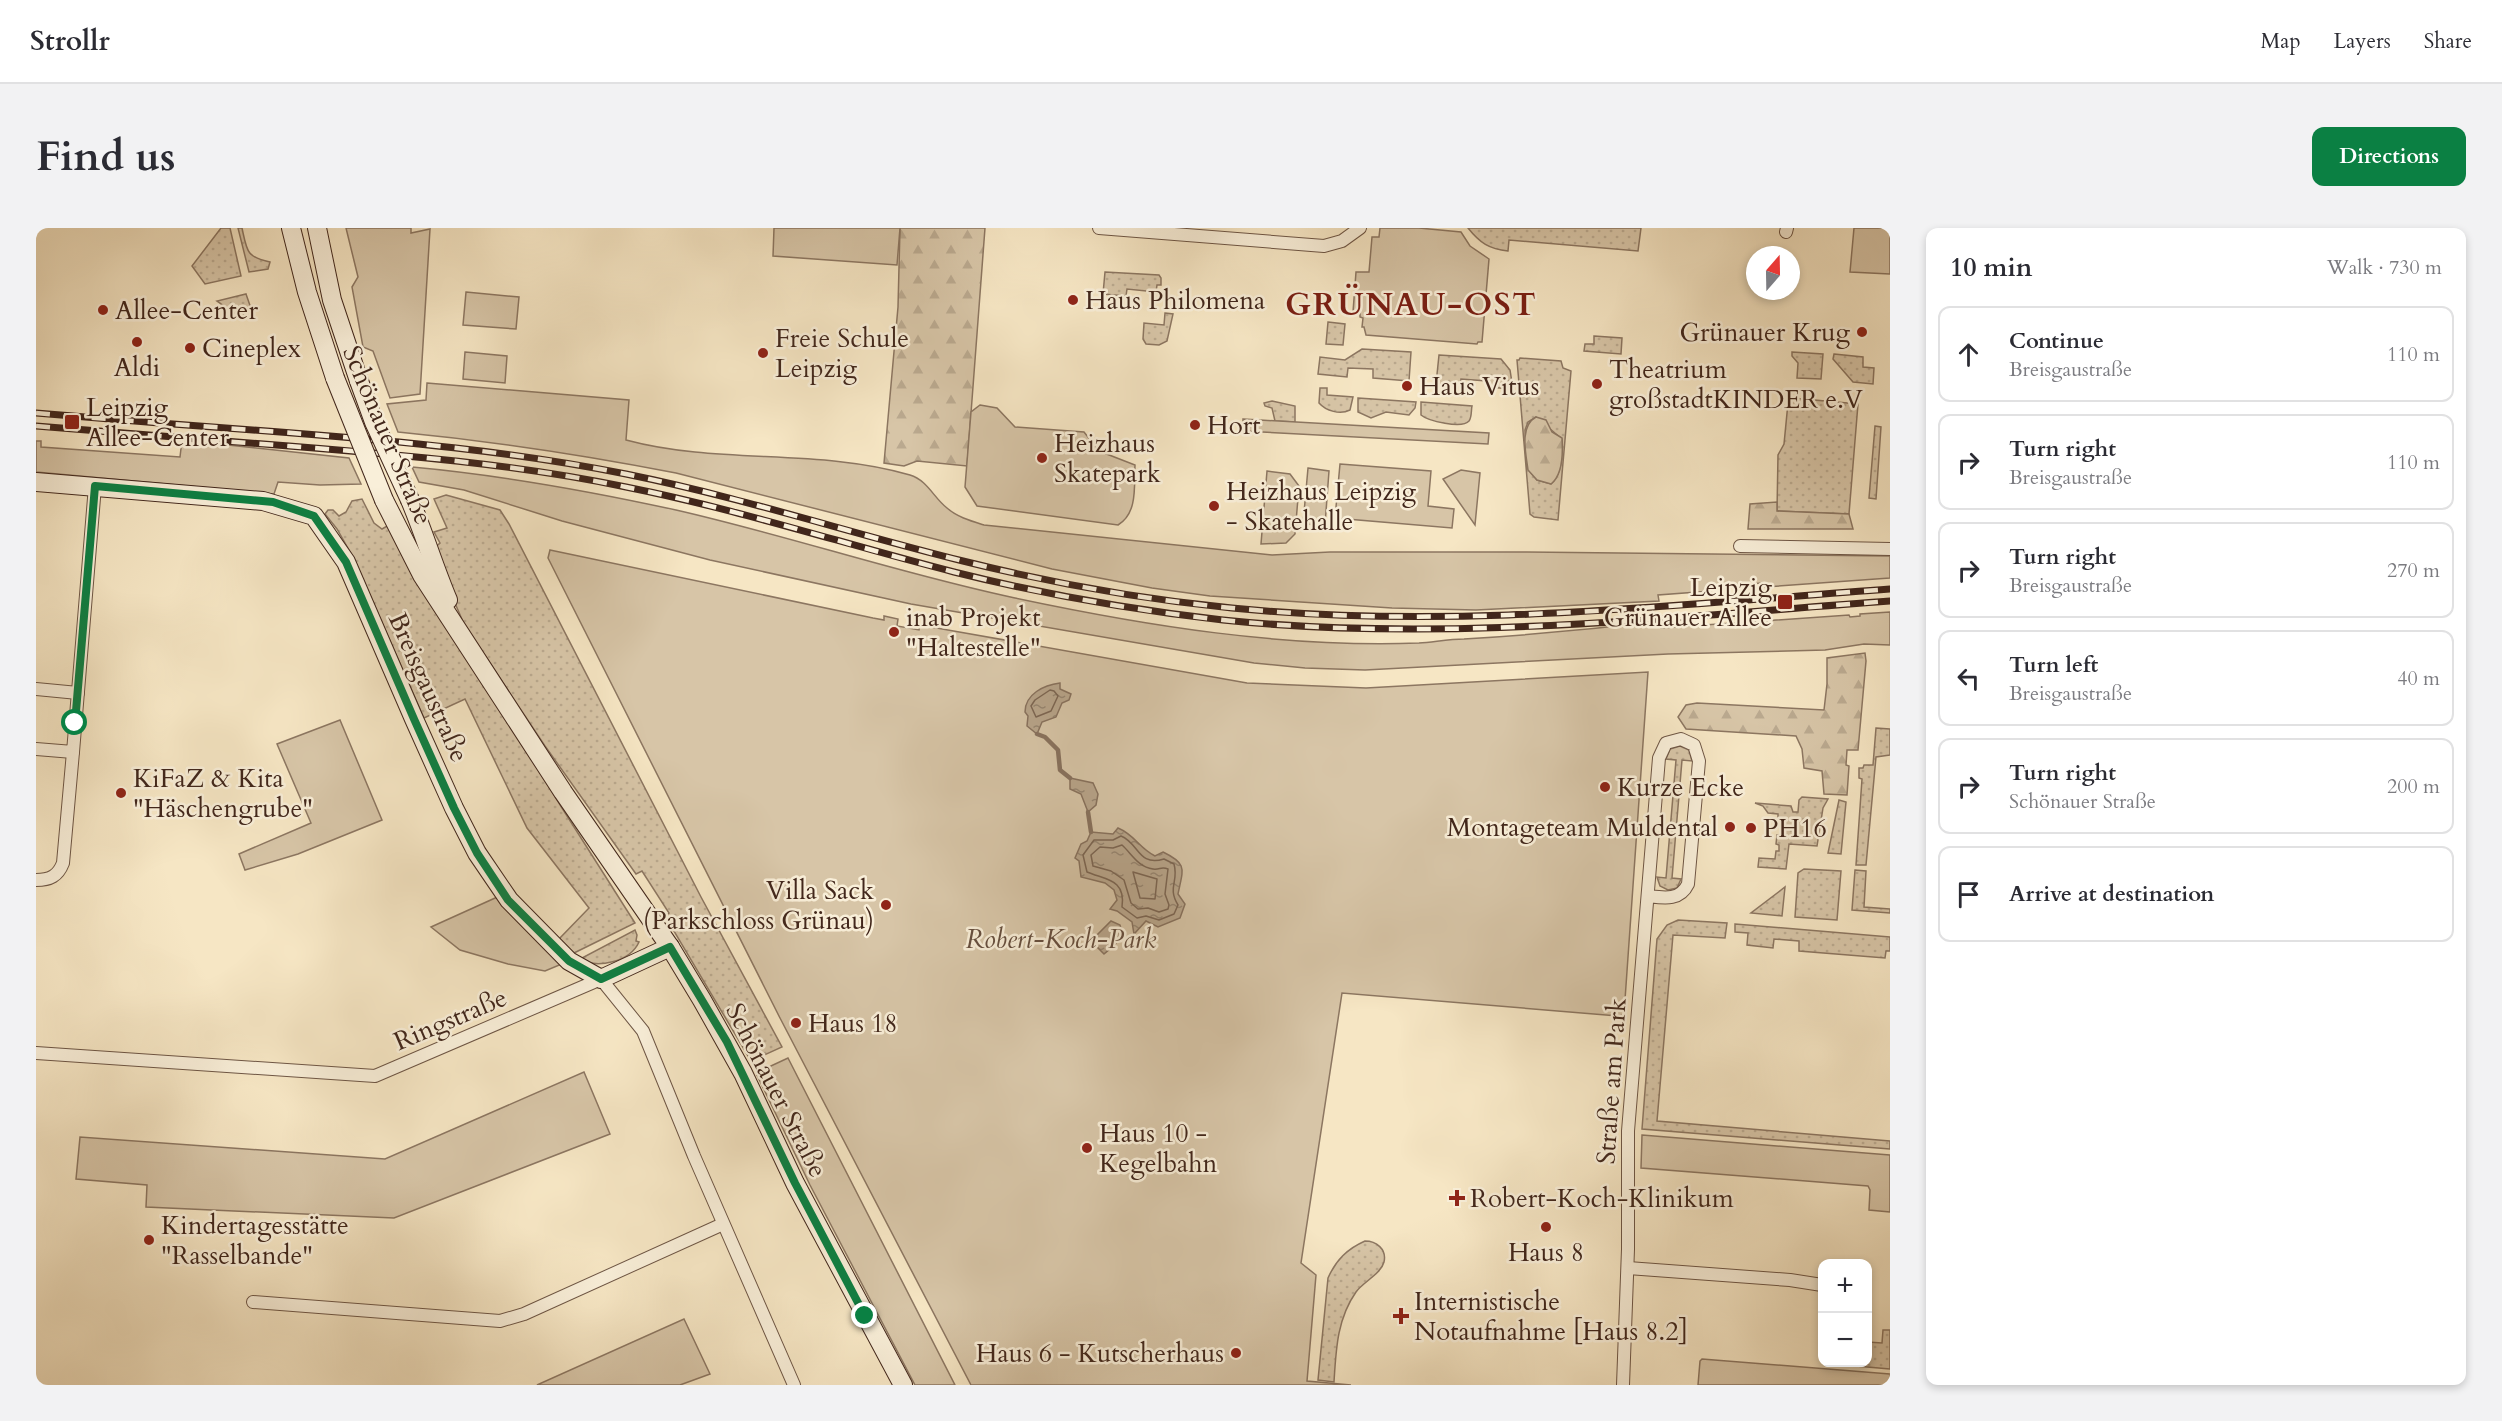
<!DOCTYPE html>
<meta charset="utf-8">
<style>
body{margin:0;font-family:Cardo,serif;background:#f2f2f3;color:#2b2b33}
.controls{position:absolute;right:18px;bottom:18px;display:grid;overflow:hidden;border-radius:12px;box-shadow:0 3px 9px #0003}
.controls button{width:54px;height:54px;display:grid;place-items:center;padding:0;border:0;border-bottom:2px solid #e1e1e2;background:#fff;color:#2b2b33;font:30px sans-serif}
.compass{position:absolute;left:1710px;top:18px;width:54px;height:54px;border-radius:50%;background:#fff;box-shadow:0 3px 9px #0003;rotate:20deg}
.stop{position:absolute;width:18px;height:18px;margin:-14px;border:4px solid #0b8043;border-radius:50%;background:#fff}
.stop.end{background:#0b8043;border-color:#fff;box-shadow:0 2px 6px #0008}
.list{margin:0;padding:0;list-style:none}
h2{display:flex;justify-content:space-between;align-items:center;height:78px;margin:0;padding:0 24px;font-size:26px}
h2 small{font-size:20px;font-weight:400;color:#7c7c81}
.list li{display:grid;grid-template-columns:39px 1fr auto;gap:18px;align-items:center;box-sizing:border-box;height:96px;margin:0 12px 12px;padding:0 12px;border:2px solid #e1e1e2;border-radius:12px}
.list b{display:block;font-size:22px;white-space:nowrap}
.list p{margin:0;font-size:20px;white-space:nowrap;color:#7c7c81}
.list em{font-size:20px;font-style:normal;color:#7c7c81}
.icon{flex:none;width:33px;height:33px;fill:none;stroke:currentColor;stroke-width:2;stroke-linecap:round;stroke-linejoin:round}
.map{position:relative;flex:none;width:1854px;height:1157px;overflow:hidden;border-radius:12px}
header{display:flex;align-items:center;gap:36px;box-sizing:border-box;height:84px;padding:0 30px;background:#fff;border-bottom:2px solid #e1e1e2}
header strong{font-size:28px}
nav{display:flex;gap:33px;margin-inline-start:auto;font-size:21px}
.intro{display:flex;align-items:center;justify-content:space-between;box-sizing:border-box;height:144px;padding:0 36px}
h1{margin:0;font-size:42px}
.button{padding:15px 27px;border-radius:12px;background:#0b8043;color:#fff;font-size:21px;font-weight:700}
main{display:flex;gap:36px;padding:0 36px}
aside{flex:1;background:#fff;border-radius:12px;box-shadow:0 3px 9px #0003}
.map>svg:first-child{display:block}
.grass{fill:url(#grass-dots);stroke:#8c7661;stroke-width:1.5;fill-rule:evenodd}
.forest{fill:url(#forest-firs);stroke:#8c7661;stroke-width:1.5}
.park{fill:#d7c5a7;stroke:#8c7661;stroke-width:1.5}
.water{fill:url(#water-ripples);stroke:#88725e;stroke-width:1.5}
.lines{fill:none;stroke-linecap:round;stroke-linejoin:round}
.shore{stroke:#7c6653;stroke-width:1.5}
.stream{stroke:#88725e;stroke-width:4.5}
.street-casing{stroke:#6e5645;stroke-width:14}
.secondary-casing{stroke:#41261b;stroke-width:20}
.street{stroke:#f9efd9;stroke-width:12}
.secondary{stroke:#f9efd9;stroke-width:18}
.rail-casing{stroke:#41261b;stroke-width:7}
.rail{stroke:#f9efd9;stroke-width:4.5;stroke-dasharray:14;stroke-linecap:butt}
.secondary-bridge-casing{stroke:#41261b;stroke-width:20;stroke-linecap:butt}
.secondary-bridge{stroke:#f9efd9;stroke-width:18}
.route{stroke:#0b8043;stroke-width:8}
.poi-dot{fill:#8f2418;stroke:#f9efd9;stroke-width:2}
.labels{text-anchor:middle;stroke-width:5;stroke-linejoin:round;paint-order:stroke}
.poi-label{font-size:26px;fill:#41261b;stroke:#f9efd9;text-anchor:start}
.street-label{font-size:26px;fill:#41261b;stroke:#f9efd9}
.park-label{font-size:26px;font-style:italic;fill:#664e3e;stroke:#f9efd9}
.district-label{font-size:32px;font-weight:bold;letter-spacing:1.5px;fill:#7a1f14;stroke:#f9efd9}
</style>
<header>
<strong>Strollr</strong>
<nav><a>Map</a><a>Layers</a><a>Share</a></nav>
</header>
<div class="intro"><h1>Find us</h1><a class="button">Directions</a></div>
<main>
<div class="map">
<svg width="1854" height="1157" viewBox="0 0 1854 1157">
<defs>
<pattern id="grass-dots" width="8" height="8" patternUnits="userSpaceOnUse" patternTransform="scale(1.5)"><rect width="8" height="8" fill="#d7c5a7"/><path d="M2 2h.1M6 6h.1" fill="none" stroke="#baa98f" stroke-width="1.8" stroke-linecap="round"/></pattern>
<pattern id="forest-firs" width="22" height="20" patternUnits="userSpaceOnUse" patternTransform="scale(1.5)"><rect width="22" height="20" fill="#d7c5a7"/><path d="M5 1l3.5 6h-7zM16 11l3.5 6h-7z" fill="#baa98f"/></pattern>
<pattern id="water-ripples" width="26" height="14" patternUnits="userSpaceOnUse" patternTransform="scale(1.5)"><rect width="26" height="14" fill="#b8a58b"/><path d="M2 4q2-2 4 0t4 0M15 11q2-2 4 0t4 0" fill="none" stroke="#978671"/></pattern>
</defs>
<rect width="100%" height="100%" fill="#f6e6c4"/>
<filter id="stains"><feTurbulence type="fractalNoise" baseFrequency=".00333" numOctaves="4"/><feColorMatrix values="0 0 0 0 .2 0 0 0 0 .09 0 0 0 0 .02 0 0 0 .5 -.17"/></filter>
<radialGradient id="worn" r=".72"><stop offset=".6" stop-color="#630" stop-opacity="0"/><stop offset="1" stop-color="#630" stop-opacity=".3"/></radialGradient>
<g class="grass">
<polygon points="185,0 194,0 205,48 169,56 156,38"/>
<path d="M202 0H206C211 23 210 29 234 34L232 41 213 44Z"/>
<path d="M1432 0H1605L1602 23 1473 12 1472 23C1453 21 1444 15 1432 0Z"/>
<polygon points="1069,44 1123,47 1125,50 1125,57 1121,57 1120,64 1091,61 1090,68 1067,66"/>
<polygon points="210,66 218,89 198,85 181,73"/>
<polygon points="1129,85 1137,86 1131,113 1123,117 1110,116 1107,111 1108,95 1128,97"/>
<polygon points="1292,94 1309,96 1307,117 1290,116"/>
<polygon points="1558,108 1586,110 1585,126 1548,123 1549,116 1558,116"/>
<polygon points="1326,121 1375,124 1373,153 1337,150 1337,141 1312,140 1311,149 1282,146 1284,129 1309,132"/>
<polygon points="1756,124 1787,126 1785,151 1761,150 1762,135 1756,128"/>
<polygon points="1798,126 1827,129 1827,139 1838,140 1837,156 1817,154 1797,131"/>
<polygon points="1403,127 1465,131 1474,142 1477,161 1451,159 1451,153 1425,151 1424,157 1400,156"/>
<path d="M1484 130 1525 133 1527 140 1535 143 1522 292 1498 289 1494 286 1481 132H1483ZM1500 189 1526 211C1526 226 1527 245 1515 256L1501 252 1491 240 1489 202 1492 194Z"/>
<path d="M1284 160H1291V167L1317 169 1314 182C1304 187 1290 183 1283 175Z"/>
<polygon points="1322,170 1380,174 1379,180 1373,187 1350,184 1335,190 1322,184"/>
<polygon points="1756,170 1822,176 1813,286 1741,283 1742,227 1748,216 1752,175 1755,175"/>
<polygon points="1236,173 1259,178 1259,194 1239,193 1236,180 1229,178 1228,175"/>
<path d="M1385 174 1436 178C1435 182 1436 189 1433 193 1426 201 1392 193 1385 187Z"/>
<polygon points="1839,198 1845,199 1840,271 1833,270"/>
<polygon points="410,267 464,282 473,296 665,669 746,819 715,833 629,688 633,685 606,643 600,646 509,518 428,396 396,322 404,315 398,304 411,300 398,271"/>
<polygon points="326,271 338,295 346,301 353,297 526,580 599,695 538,725 523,711 553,680 491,600 429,471 388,490 317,329 301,301 289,286 292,282 297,282 303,288 310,284 316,273"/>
<polygon points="1840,500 1854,501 1854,527 1840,529 1830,637 1820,637 1826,551 1823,550 1823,540 1827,540 1828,537 1837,537"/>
<polygon points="1644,518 1653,522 1656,533 1646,532 1636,650 1645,651 1641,660 1632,662 1624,658 1621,649 1630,650 1640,532 1630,531 1634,521"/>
<polygon points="1766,569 1792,571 1787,580 1781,618 1753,616 1750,641 1722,639 1723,630 1739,631 1740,623 1743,623 1743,617 1740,616 1741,607 1744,607 1745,594 1742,594 1742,586 1732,585 1727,578 1719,575 1755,578 1757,584 1762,584 1763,572"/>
<polygon points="1803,572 1810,574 1805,626 1792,625"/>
<polygon points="1768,641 1805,643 1801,692 1759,689 1762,645"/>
<polygon points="1819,642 1830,643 1828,679 1854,681 1854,685 1816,682"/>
<polygon points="1749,659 1746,688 1715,685"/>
<polygon points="1642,692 1691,695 1689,710 1637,707 1621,893 1854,913 1854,921 1606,901 1621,711 1631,697"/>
<polygon points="1699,696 1854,709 1854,723 1850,723 1849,730 1763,723 1763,713 1738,711 1737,720 1711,717 1712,705 1699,704"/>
<path d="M599 702 601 707 600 713 603 714C594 734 561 741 544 731Z"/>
<path d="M1329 1013C1340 1013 1351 1021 1348 1034 1345 1046 1327 1054 1320 1064 1301 1091 1300 1122 1298 1154L1282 1152 1292 1050C1300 1032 1311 1021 1329 1013Z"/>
<polygon points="1847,1102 1854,1102 1854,1141 1820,1138 1819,1135 1832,1134 1832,1114 1846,1115"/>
</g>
<g class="forest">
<polygon points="864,0 949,0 931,238 881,233 868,238 848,235 862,79"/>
<path d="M1500 189 1510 192 1516 204 1526 210C1527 225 1527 247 1515 256L1501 252 1492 242C1490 226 1483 198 1500 189Z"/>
<polygon points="1741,274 1741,283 1813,286 1817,301 1712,301 1714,276"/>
<polygon points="1829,425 1830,433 1822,522 1811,522 1810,537 1813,538 1811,567 1788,566 1786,543 1768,540 1766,521 1760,508 1650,501 1642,489 1650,477 1661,475 1788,482 1791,456 1791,430"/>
</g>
<g class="park">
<polygon points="310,0 375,0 375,5 394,1 384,166 354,170 337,123 327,119 316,59 322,49"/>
<polygon points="738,0 864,0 861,37 737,28"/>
<polygon points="1344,0 1383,0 1425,4 1434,18 1453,31 1446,114 1442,114 1441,116 1330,107 1328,99 1326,99 1327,90 1324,89 1324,84 1317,84 1320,44 1333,44 1336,9 1343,9"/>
<polygon points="1818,0 1854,0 1854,46 1814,44"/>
<polygon points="430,64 483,69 480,101 427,97"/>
<polygon points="429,124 471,128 469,155 427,151"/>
<path d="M391 155 593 172 590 212C683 237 782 220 874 247 891 252 898 270 911 280 921 289 935 293 948 297L1236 327 1294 324H1491L1854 328V350L1729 359 1728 355 1675 358V363L1622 367 1623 373 1440 382 1356 380 1174 368 1116 360 1016 341 640 245C548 227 455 213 362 204L351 176 390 172Z"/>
<path d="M944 177 961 180 979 199 1048 204 1063 223 1099 237C1098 258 1102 285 1082 297L941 278 929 259 935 184Z"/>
<polygon points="1207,191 1453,205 1452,216 1207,203"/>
<polygon points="146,212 313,230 325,256 284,257 242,254 238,266 0,244 0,213 5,213 5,219 144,229"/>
<polygon points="1304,236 1395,243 1392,278 1418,281 1416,300 1299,290"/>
<path d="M376 239C464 247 553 263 640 282 754 308 865 346 979 370 1111 398 1248 420 1383 415 1398 414 1413 411 1428 411 1494 407 1559 401 1625 393V400L1813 387 1814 389 1824 388V386L1854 384V417L1828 416 1789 422 1632 426 1329 442 1269 440 1218 435 875 376 674 332 526 293 428 262 383 254Z"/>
<polygon points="1272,240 1293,243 1289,297 1267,296"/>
<polygon points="1425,242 1444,245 1439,297 1407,251"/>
<polygon points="1231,243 1254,246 1263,258 1259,306 1250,315 1225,316"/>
<polygon points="514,322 837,390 848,392 848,388 862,391 861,398 883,402 884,397 1211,455 1330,460 1612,444 1588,786 1582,788 1306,765 1265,1035 1280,1047 1271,1153 1315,1157 935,1157 744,790 512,330"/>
<polygon points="304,492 346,592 262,626 209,642 203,626 275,595 241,516"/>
<polygon points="468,666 533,733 509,743 472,736 424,722 395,699"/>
<polygon points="752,830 919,1157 879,1157 774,957 721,847 724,843"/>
<polygon points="548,844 574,906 358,990 110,979 111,957 40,951 44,909 349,931"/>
<polygon points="1606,907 1854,927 1854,984 1833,982 1834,962 1832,958 1605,940"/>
<polygon points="648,1091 674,1146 644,1157 501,1157"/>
<polygon points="1666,1131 1854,1146 1854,1157 1662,1157 1664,1133"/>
</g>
<g class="water">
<path d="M1024 455V461L1035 466 1033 472 1026 475 1020 489 1006 494 1001 506 991 498 992 488 989 484C989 466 1008 457 1024 455Z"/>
<polygon points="1034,550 1057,555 1062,566 1060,577 1052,584 1045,566 1034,561"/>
<path d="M1082 600C1099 607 1103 620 1119 628L1127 624C1152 636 1147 641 1142 666L1149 676 1144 690 1122 699 1110 693 1098 706 1096 694 1081 683 1074 681 1081 672 1078 662 1069 655 1045 649 1043 633 1039 630 1045 616 1051 613 1055 604 1077 606Z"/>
<path d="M1075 693 1084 697C1089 711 1078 717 1068 726L1055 713Z"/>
</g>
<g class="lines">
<g class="shore">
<polygon points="1014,462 1018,463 1022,468 1015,483 1000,489 995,478 999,472"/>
<path d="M1085 608C1103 615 1102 639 1128 631L1138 636C1143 654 1131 659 1142 677L1138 686 1123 692 1110 688 1101 690 1086 679C1090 651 1070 652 1051 644L1047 627 1058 612H1077Z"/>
<path d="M1086 617C1096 626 1102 639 1117 641 1124 642 1125 638 1132 641L1129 666 1133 677 1132 681 1123 684 1112 680 1102 681 1095 675 1088 652 1075 643 1057 638 1055 627 1064 619 1077 620Z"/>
<polygon points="1097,644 1121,651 1119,671 1104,670"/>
</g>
<g class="stream">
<polyline points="1001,506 1009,509 1022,522 1024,542 1034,550"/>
<polyline points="1052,584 1055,604"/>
</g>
<defs>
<g id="street">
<polyline points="1063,0 1288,18 1306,13 1324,0"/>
<polyline points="1750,4 1751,0"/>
<polyline points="1704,318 1854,321"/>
<polyline points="0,461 42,465"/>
<polyline points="0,521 37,524 59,258"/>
<path d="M0 652C14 652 22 648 27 635L37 524"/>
<polyline points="0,825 339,848 565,751 607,803 658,928 758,1157"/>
<polyline points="1592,1040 1754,1052 1786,1057"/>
<polyline points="217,1074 464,1093 488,1086 687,996"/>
<path d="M1587 1157 1592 1021V903L1623 530 1630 515 1645 511 1658 517 1663 533 1652 656C1644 673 1628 670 1612 668"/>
</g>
<g id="secondary">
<polyline points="255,0 271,64 299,150"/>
<polyline points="281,0 296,72 323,153"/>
<polyline points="0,254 227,273 278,288 310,334 378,491 418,580 441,625 473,672 533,733 565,751 634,719"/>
<polyline points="348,272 386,347 527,564 634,719 666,772 707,845 759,955 867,1157"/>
<path d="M374 272C388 305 398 339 412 372"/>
</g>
</defs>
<use href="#street" class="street-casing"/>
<use href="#secondary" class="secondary-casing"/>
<use href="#street" class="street"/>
<use href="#secondary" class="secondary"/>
<defs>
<g id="rail">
<path d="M0 185C81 192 163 198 244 204 360 213 476 223 590 246 704 269 814 305 927 333 1015 355 1105 371 1196 380 1415 402 1635 377 1854 361"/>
<path d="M0 198C85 205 169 212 253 218 366 227 479 236 590 259 701 281 808 316 918 344 1006 366 1096 382 1187 392 1409 415 1632 389 1854 373"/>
</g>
</defs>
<use href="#rail" class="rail-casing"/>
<use href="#rail" class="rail"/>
<defs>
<g id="secondary-bridge">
<polyline points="299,150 348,272"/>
<polyline points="323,153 338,194 374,272"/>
</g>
</defs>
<use href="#secondary-bridge" class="secondary-bridge-casing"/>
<use href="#secondary-bridge" class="secondary-bridge"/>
</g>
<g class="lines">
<polyline class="route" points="39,495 59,258 237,274 278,288 310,334 378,491 418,580 441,625 472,672 533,733 565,751 634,719 691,814 759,955 829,1088"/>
</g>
<g class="poi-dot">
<circle cx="1037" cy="72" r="6"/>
<circle cx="67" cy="82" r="6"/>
<circle cx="1826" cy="104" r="6"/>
<circle cx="101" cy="114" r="6"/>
<circle cx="154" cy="120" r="6"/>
<circle cx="727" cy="125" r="6"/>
<circle cx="1561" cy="156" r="6"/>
<circle cx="1371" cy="158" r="6"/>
<rect x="28" y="186" width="16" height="16" rx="3"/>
<circle cx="1159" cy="197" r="6"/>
<circle cx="1006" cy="230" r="6"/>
<circle cx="1178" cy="278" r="6"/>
<rect x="1741" y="366" width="16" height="16" rx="3"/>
<circle cx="858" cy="404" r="6"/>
<circle cx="1569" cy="559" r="6"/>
<circle cx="85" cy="565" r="6"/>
<circle cx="1694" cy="599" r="6"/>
<circle cx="1715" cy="600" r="6"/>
<circle cx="850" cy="677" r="6"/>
<circle cx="760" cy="795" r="6"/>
<circle cx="1051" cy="920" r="6"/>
<path d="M1418 961h6v6h6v6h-6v6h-6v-6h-6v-6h6z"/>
<circle cx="1510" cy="999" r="6"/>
<circle cx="113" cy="1012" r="6"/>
<path d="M1362 1079h6v6h6v6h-6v6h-6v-6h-6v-6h6z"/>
<circle cx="1200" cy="1125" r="6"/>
</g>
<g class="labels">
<g class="poi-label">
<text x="1049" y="81">Haus Philomena</text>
<text x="79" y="91">Allee-Center</text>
<text x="1814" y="113" text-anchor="end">Grünauer Krug</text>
<text x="739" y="119">Freie Schule<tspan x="739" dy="30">Leipzig</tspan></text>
<text x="166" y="129">Cineplex</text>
<text x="101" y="148" text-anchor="middle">Aldi</text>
<text x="1573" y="150">Theatrium<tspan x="1573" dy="30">großstadtKINDER e.V</tspan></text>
<text x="1383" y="167">Haus Vitus</text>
<text x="50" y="188">Leipzig<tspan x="50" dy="30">Allee-Center</tspan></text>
<text x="1171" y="206">Hort</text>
<text x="1018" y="224">Heizhaus<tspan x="1018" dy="30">Skatepark</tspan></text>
<text x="1190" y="272">Heizhaus Leipzig<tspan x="1190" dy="30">- Skatehalle</tspan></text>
<text x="1736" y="368" text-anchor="end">Leipzig<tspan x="1736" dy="30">Grünauer Allee</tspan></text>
<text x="870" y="398">inab Projekt<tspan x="870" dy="30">"Haltestelle"</tspan></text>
<text x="97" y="559">KiFaZ &amp; Kita<tspan x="97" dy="30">"Häschengrube"</tspan></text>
<text x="1581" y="568">Kurze Ecke</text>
<text x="1682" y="608" text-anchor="end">Montageteam Muldental</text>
<text x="1727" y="609">PH16</text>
<text x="838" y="671" text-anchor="end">Villa Sack<tspan x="838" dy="30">(Parkschloss Grünau)</tspan></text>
<text x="772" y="804">Haus 18</text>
<text x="1063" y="914">Haus 10 -<tspan x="1063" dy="30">Kegelbahn</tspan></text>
<text x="1434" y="979">Robert-Koch-Klinikum</text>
<text x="125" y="1006">Kindertagesstätte<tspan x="125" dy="30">"Rasselbande"</tspan></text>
<text x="1510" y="1033" text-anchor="middle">Haus 8</text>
<text x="1378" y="1082">Internistische<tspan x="1378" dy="30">Notaufnahme [Haus 8.2]</tspan></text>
<text x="1188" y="1134" text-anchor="end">Haus 6 - Kutscherhaus</text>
</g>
<g class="street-label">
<text transform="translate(352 207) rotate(67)" y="9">Schönauer Straße</text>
<text transform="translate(393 459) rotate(66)" y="9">Breisgaustraße</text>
<text transform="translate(414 791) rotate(-23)" y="9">Ringstraße</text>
<text transform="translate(1575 853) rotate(-86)" y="9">Straße am Park</text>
<text transform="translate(741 862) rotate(63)" y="9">Schönauer Straße</text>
</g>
<g class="park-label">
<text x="1025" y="720">Robert-Koch-Park</text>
</g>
<g class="district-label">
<text x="1375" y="87">GRÜNAU-OST</text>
</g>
</g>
<rect width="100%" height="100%" filter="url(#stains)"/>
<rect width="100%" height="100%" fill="url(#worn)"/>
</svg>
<div class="controls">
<button>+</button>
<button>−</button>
</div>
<svg class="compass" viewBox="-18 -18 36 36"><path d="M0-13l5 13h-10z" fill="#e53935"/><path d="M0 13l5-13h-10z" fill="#7c7c81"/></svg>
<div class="stop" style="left:39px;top:495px"></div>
<div class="stop end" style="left:829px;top:1088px"></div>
</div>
<aside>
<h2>10 min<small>Walk · 730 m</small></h2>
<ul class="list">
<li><svg class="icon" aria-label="ahead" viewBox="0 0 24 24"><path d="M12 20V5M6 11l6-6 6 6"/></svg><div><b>Continue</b><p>Breisgaustraße</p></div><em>110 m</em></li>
<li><svg class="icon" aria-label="right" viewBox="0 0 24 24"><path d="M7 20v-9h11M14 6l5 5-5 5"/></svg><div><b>Turn right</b><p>Breisgaustraße</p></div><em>110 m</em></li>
<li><svg class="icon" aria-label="right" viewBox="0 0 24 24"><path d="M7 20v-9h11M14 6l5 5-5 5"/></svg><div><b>Turn right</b><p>Breisgaustraße</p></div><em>270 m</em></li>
<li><svg class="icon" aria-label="left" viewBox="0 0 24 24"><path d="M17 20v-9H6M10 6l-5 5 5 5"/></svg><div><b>Turn left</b><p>Breisgaustraße</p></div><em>40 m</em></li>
<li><svg class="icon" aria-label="right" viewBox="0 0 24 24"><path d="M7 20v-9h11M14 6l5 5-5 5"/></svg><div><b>Turn right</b><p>Schönauer Straße</p></div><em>200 m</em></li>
<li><svg class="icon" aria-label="arrive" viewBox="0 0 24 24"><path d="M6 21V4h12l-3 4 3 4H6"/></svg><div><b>Arrive at destination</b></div></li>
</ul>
</aside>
</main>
